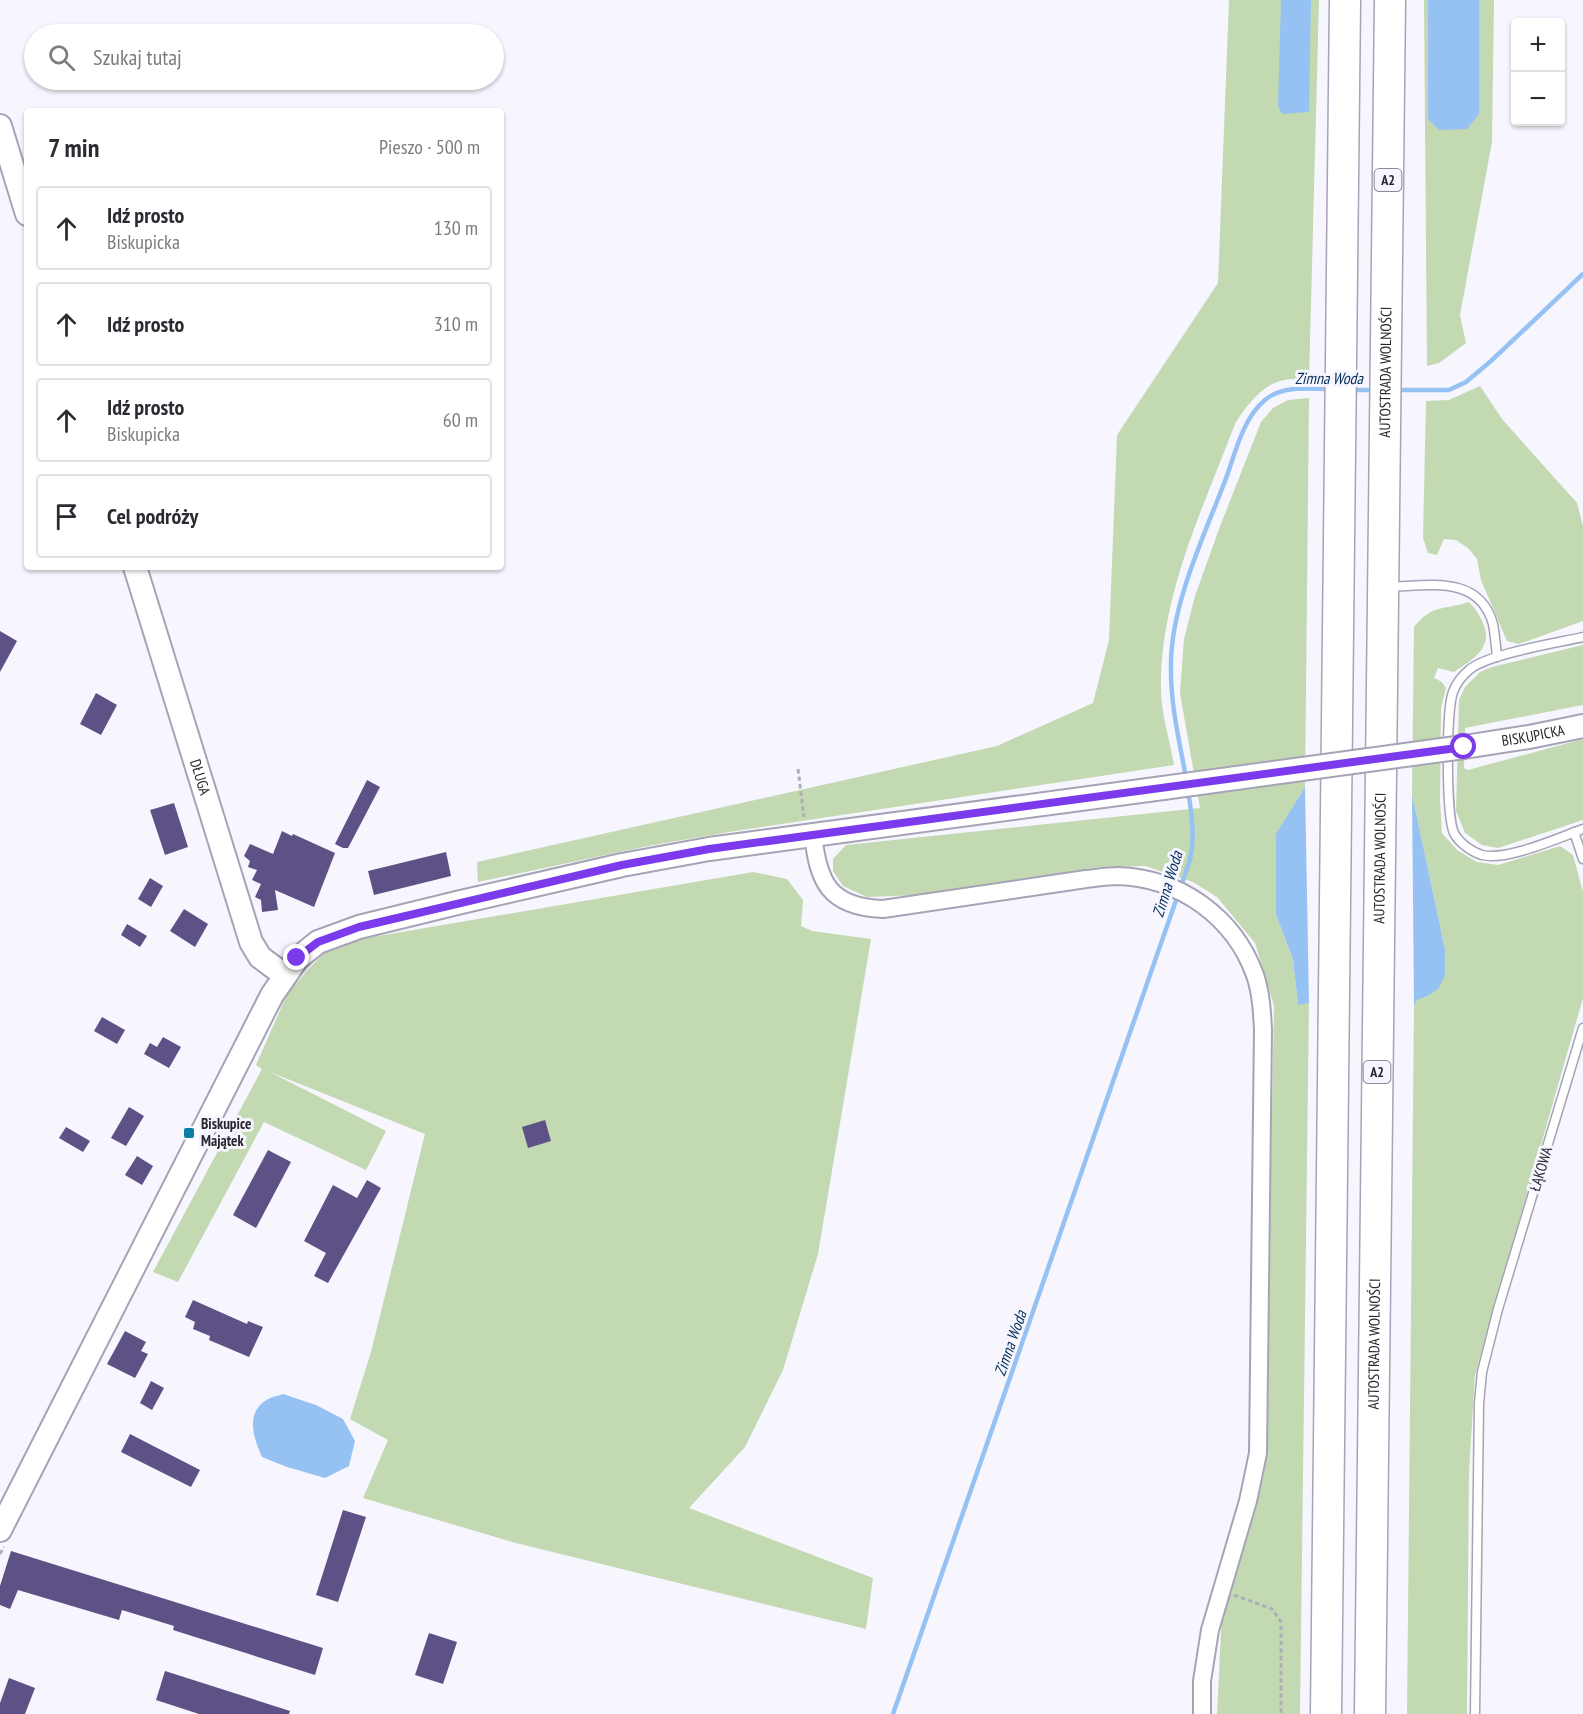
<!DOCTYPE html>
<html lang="pl">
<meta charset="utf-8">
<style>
body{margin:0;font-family:"PT Sans Narrow",sans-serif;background:#f2f2f3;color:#2b2b33}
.controls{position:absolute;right:18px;top:18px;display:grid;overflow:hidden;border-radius:6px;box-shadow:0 2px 4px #0004}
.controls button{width:54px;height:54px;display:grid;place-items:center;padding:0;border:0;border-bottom:2px solid #e1e1e2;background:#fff;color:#2b2b33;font:30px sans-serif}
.stop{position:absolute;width:18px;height:18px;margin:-14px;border:4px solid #7c3aed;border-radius:50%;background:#fff}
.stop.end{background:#7c3aed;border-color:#fff;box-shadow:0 2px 6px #0008}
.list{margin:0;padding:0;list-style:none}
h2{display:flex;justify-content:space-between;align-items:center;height:78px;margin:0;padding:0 24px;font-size:26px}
h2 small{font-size:20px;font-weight:400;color:#7c7c81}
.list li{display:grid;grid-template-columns:39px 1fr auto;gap:18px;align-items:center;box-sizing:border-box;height:84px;margin:0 12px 12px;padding:0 12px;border:2px solid #e1e1e2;border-radius:6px}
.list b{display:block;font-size:22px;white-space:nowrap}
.list p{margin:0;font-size:20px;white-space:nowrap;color:#7c7c81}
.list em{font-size:20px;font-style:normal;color:#7c7c81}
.icon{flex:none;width:33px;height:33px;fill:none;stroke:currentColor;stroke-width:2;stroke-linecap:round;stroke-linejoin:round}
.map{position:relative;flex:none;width:1583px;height:1714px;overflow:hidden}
.search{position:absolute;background:#fff;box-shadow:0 2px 4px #0004;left:24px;top:24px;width:480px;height:66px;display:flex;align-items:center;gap:15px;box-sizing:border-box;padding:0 21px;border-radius:33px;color:#7c7c81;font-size:22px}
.panel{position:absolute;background:#fff;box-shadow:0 2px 4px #0004;left:24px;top:108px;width:480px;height:462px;border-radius:6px}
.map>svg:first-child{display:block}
.green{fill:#c3d9b2}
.water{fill:#95c2f2}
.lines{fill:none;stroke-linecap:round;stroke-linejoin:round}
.stream{stroke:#95c2f2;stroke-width:4.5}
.building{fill:#5e5185}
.lane-casing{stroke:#a7a3b7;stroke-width:11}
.street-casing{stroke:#a7a3b7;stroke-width:20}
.secondary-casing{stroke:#a7a3b7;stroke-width:26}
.highway-casing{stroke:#a7a3b7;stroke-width:33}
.path{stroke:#afaeb6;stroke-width:3;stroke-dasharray:4.5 3;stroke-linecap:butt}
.lane{stroke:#fff;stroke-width:8}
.street{stroke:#fff;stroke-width:16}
.secondary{stroke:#fff;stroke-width:22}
.highway{stroke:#fff;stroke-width:30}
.secondary-bridge-casing{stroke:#a7a3b7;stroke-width:26;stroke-linecap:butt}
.secondary-bridge{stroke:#fff;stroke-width:22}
.route{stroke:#7c3aed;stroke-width:8}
.poi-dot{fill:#0b7ea6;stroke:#f7f5fe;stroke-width:2}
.labels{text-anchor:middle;stroke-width:6;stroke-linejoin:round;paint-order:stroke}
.shield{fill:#f7f5fe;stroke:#66656c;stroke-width:1.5}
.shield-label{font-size:14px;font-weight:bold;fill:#28272e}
.street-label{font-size:15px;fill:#28272e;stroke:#f7f5fe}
.poi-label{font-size:15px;font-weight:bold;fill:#28272e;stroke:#f7f5fe;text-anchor:start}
.water-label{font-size:16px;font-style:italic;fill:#002f5a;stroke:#f7f5fe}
</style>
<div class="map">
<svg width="1583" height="1714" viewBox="0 0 1583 1714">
<rect width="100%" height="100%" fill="#f7f5fe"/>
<g class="green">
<path d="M1229 0H1319L1309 379C1301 380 1292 378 1285 380 1263 383 1245 407 1235 424 1202 511 1159 598 1161 692 1162 716 1170 741 1174 765L729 832 648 846 478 882 477 862 997 746 1093 703 1109 640 1117 435 1218 283Z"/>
<polygon points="1424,0 1494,0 1492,142 1460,315 1466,343 1439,363 1427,366"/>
<polygon points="1480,386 1502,419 1577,503 1583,526 1583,621 1519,644 1507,641 1481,580 1477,559 1468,548 1456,540 1444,539 1437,555 1428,553 1423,538 1426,401 1449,400"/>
<polygon points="1309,398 1305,787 1276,835 1276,915 1293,959 1298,1004 1309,1003 1300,1714 1217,1714 1222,1611 1255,1513 1265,1468 1274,1006 1255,943 1217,897 1193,882 1145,866 1099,867 921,895 867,897 843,886 833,871 833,859 846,845 1200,808 1180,693 1184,639 1195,596 1219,529 1261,422 1273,408 1288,400"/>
<path d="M1469 602C1476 609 1481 617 1484 626 1493 649 1470 661 1454 672L1438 668 1434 678 1442 682 1446 688 1441 708 1440 801 1442 833 1457 850 1477 862 1498 865 1560 846 1573 855 1583 892V998L1475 1375 1469 1472 1467 1714H1407L1414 1005 1416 1000 1428 996 1445 976V949L1412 794 1414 627C1432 604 1445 610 1469 602Z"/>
<polygon points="1583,645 1583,705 1465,728 1464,768 1468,770 1583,739 1583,820 1498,848 1482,845 1465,833 1456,811 1459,700 1465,687 1480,672 1492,667"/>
<polygon points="753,872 787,879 803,900 801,926 812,931 871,939 818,1254 783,1370 745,1447 689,1508 873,1578 866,1629 516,1543 363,1498 388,1440 350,1419 371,1352 425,1134 270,1072 386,1131 366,1170 264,1122 178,1282 153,1272 262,1069 256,1065 288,992 323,954 361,939"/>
</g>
<g class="water">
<polygon points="1281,0 1311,0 1309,112 1282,114 1278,106"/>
<polygon points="1428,0 1479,0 1479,114 1467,129 1439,130 1428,119"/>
<polygon points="1305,787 1309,1003 1298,1005 1293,959 1276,915 1276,834"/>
<polygon points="1412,794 1445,949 1445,976 1438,989 1428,996 1417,1000 1414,1005"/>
<path d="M283 1394 316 1405 343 1419 355 1441 349 1466 325 1478 287 1467 262 1457C254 1439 245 1415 265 1401 270 1397 278 1396 283 1394Z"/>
</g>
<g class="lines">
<g class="stream">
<polyline points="1351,390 1376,390"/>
<polyline points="1396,390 1449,390 1466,382 1491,361 1583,274"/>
<path d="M1186 777C1179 740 1170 702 1171 664 1171 605 1204 536 1225 481 1235 455 1242 419 1265 400 1283 385 1308 389 1331 389"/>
<path d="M893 1714 1190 860C1195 837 1192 815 1188 791"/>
</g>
</g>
<g class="building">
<polygon points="0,631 17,641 0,672"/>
<polygon points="96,693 117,705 101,735 80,724"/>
<polygon points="367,780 380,787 348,848 343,848 335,844"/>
<polygon points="174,803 188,847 165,855 150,810"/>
<polygon points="282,831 292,836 293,834 335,853 314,907 275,890 278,910 262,912 261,900 255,897 261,884 252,880 257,870 248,867 250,861 244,856 250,844 273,854"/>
<polygon points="446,852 451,876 374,895 368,871"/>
<polygon points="150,878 163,886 151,907 138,899"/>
<polygon points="184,909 208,924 195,947 170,931"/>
<polygon points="127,924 147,936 140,947 121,935"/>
<polygon points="102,1017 125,1030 117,1044 94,1031"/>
<polygon points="163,1037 181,1047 169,1068 144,1054 150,1043 157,1047"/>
<polygon points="129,1107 144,1116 126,1146 111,1138"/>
<polygon points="545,1120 551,1141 528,1148 522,1127"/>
<polygon points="66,1127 90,1141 83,1152 59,1138"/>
<polygon points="268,1150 291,1162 256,1228 233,1215"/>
<polygon points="137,1156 153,1166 142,1185 125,1175"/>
<polygon points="367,1180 381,1188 328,1283 314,1276 326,1253 304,1241 333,1185 357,1198"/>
<polygon points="193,1300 247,1324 248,1321 263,1327 249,1357 209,1340 210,1336 193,1329 195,1322 185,1317"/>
<polygon points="125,1331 146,1342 141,1351 148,1354 135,1378 107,1364"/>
<polygon points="151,1381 164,1388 152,1410 140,1403"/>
<polygon points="130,1434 200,1470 191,1487 121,1452"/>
<polygon points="343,1510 366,1517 338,1602 316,1595"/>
<polygon points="11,1551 323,1648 315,1675 173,1630 174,1626 122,1610 119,1620 18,1590 10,1609 0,1605 0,1586"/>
<polygon points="429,1633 457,1642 443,1684 415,1675"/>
<polygon points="165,1671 290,1711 289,1714 199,1714 156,1700"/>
<polygon points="9,1678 35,1688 25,1714 0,1714 0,1703"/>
</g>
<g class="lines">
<defs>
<g id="lane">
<path d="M1389 587C1428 586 1479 574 1493 624 1495 635 1496 646 1497 657"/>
<path d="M1583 637C1557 643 1487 654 1469 670 1463 675 1456 684 1453 692 1446 710 1446 816 1454 833 1459 843 1472 852 1482 855 1507 861 1558 838 1583 829"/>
<polyline points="1574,832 1583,859"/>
<polyline points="1475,1714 1479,1403 1482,1372 1498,1309 1583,1028"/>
</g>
<path id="street" d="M813 834C818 882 829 907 883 909L1086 879C1096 878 1107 876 1118 876 1180 878 1234 917 1255 975 1261 992 1262 1011 1263 1030L1258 1453 1248 1501 1210 1630 1202 1681V1714"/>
<g id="secondary">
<polyline points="0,126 27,214"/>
<path id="s1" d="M135 567 251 942 260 957 284 975"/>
<path id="s2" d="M1464 747 1529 737 1583 726"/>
<polyline points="0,1530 272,995 297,959 318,942 359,927 461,902 622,865 709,849 1163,788"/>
</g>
<g id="highway">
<polyline points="1326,1714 1345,0"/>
<path id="s3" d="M1370 1714 1390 0"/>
</g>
</defs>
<use href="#lane" class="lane-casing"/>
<use href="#street" class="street-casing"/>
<use href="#secondary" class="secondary-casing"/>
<use href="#highway" class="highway-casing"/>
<g class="path">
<polyline points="798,769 804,817"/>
<polyline points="0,1554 4,1547"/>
<polyline points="1234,1595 1272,1609 1281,1622 1281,1714"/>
</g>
<use href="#lane" class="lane"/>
<use href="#street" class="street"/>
<use href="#secondary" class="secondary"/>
<use href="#highway" class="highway"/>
<defs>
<polyline id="secondary-bridge" points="1163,788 1464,747"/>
</defs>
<use href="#secondary-bridge" class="secondary-bridge-casing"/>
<use href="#secondary-bridge" class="secondary-bridge"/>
</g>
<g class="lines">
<polyline class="route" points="297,958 318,942 359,927 622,865 709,849 1464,747"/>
</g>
<rect class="poi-dot" x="183" y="1127" width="12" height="12" rx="3"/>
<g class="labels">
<g class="shield">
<rect x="1374.5" y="169" width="27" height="22" rx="4.5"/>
<rect x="1363.5" y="1061" width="27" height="22" rx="4.5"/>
</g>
<g class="shield-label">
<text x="1388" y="185">A2</text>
<text x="1377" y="1077">A2</text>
</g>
<g class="street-label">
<text dy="5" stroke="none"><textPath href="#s3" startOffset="1342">AUTOSTRADA WOLNOŚCI</textPath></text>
<text dy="5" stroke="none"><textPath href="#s2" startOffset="70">BISKUPICKA</textPath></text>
<text dy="5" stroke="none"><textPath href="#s1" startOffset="220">DŁUGA</textPath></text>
<text dy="5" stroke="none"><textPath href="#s3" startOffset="856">AUTOSTRADA WOLNOŚCI</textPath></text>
<text transform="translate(1541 1169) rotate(-73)" y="5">ŁĄKOWA</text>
<text dy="5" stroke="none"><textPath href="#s3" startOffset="370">AUTOSTRADA WOLNOŚCI</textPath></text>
</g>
<g class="poi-label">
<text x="201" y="1129">Biskupice<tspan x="201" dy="17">Majątek</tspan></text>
</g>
<g class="water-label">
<text x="1329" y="384">Zimna Woda</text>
<text transform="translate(1167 884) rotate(-73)" y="6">Zimna Woda</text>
<text transform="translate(1010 1343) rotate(-71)" y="6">Zimna Woda</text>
</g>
</g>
</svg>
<div class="controls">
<button>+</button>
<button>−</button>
</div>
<div class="stop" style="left:1464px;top:747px"></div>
<div class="stop end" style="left:297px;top:958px"></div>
<div class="search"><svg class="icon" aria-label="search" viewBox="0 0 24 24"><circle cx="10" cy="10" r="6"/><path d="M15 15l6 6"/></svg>Szukaj tutaj</div>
<section class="panel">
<h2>7 min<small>Pieszo · 500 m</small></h2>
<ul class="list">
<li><svg class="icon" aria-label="ahead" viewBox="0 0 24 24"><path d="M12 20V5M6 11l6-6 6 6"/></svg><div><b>Idź prosto</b><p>Biskupicka</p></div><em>130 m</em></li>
<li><svg class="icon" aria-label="ahead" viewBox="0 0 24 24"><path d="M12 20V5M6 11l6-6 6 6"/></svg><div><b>Idź prosto</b></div><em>310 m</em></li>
<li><svg class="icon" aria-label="ahead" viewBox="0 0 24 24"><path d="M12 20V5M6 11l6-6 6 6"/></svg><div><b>Idź prosto</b><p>Biskupicka</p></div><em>60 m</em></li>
<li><svg class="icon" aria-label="arrive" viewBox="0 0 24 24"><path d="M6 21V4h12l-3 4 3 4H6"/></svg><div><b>Cel podróży</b></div></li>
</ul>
</section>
</div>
